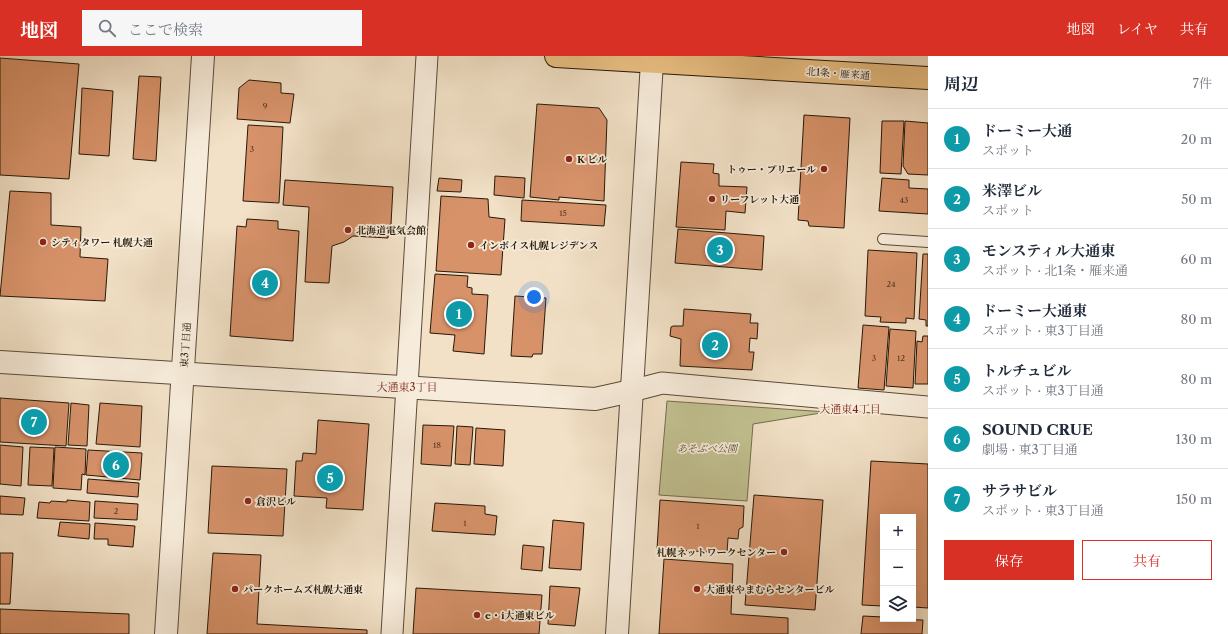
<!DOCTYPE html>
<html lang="ja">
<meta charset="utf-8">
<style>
body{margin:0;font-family:"Libre Caslon Text","Noto Serif JP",serif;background:#f6f6f7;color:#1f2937}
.controls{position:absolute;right:12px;bottom:12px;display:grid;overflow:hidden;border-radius:0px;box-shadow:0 4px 16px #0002}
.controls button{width:36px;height:36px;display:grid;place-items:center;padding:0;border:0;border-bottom:1px solid #e0e1e3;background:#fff;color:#1f2937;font:20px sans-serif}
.you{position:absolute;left:534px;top:241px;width:14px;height:14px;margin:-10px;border:3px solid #fff;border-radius:50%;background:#1a73e8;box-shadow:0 0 0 6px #1a73e833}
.badge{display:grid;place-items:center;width:26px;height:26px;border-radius:50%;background:#d93025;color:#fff;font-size:13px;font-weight:700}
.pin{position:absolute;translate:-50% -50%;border:2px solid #fff;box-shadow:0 1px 4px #0006}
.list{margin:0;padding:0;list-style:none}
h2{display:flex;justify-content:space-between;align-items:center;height:52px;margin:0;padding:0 16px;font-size:17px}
h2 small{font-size:13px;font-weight:400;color:#747a83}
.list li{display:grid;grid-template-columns:26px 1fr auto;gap:12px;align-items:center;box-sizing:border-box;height:60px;padding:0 16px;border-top:1px solid #e0e1e3}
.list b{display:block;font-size:15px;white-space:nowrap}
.list p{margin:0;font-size:13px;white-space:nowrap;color:#747a83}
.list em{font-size:13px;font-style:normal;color:#747a83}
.actions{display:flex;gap:8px;padding:12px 16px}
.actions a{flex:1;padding:9px 0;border:1px solid #d93025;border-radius:0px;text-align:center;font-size:14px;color:#d93025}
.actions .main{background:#d93025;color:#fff}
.icon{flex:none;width:22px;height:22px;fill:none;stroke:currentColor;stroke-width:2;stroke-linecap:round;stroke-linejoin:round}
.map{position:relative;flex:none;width:928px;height:578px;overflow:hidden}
header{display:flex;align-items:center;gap:24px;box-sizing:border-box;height:56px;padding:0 20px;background:#d93025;color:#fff}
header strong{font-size:19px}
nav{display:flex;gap:22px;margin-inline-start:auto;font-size:14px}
.search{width:280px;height:36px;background:#f6f6f7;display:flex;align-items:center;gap:10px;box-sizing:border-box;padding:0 14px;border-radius:0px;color:#747a83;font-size:15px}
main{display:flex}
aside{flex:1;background:#fff}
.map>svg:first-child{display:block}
.green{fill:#c2c191;stroke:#746d4c}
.building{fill:#d7926a;stroke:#271908}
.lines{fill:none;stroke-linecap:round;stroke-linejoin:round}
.service-casing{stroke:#5a4b38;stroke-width:12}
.minor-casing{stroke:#5a4b38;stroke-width:23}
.tertiary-casing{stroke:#5a4b38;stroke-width:24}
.trunk-casing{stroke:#271908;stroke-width:24}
.service{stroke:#f7ecdb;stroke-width:10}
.minor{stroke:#f7ecdb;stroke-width:21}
.tertiary{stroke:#f7ecdb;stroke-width:22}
.trunk{stroke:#e9c084;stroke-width:22}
.poi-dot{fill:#8f2418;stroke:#f7ecdb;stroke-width:1.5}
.labels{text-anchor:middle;stroke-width:3.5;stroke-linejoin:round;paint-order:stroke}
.number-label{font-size:8px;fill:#533720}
.street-label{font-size:10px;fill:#271908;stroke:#f7ecdb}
.poi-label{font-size:10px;font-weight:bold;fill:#271908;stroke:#f7ecdb;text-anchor:start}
.park-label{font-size:10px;font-style:italic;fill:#564b31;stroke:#f7ecdb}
.neighbourhood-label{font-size:11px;fill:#7a1f14;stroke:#f7ecdb}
</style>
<header>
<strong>地図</strong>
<div class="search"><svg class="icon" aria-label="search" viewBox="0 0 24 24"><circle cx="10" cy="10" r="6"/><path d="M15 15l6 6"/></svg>ここで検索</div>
<nav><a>地図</a><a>レイヤ</a><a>共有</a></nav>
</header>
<main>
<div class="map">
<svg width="928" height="578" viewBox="0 0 928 578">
<rect width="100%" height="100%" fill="#f2e1c7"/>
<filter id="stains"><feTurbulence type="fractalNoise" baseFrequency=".005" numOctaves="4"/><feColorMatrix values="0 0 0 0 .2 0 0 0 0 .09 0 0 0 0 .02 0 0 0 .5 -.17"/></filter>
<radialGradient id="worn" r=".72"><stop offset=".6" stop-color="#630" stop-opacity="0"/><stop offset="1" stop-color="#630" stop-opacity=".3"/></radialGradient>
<polygon class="green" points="667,345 827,356 753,368 747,445 659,439"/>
<g class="building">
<polygon points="0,2 79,8 69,123 0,119"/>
<polygon points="139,20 161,21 156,105 133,103"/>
<polygon points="249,24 281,27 281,37 294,38 290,67 237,63 239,32"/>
<polygon points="82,32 113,35 109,100 79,98"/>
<polygon points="537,48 599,52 607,64 604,145 559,141 559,144 530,141"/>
<polygon points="804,59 850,62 844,172 809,170 808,165 798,164"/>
<polygon points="882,65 904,65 901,118 880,117"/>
<polygon points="905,65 928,67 928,119 908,118 903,110"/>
<polygon points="248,69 283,71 279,147 243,145"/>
<polygon points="681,106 714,108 713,117 719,118 719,130 747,131 745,157 726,155 725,174 676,171"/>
<polygon points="495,120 525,122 524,142 494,139"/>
<polygon points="439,122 462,124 461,136 437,135"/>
<polygon points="882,122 909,124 909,132 928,133 928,158 879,155"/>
<polygon points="285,124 393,131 391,168 389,169 388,182 353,180 344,186 332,190 329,227 305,226 309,151 283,149"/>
<polygon points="10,135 51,137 51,169 81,171 80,201 108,203 105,245 0,240"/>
<polygon points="441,140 488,143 489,161 505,163 501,219 436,215"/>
<polygon points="522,144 606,149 604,170 521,165"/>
<polygon points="247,163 278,165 278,173 299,175 293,285 230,280 237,170 246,171"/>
<polygon points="678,173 764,180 762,214 675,207"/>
<polygon points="868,194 917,197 914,263 906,262 906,267 880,266 881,261 865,260"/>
<polygon points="923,198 928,198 928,270 926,270 926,264 919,263"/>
<polygon points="435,218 468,220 467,231 472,232 472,238 488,239 484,298 453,295 455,279 430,277"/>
<polygon points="515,240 546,242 542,298 533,298 532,301 511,300"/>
<polygon points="684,253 751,258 750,267 758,267 757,283 750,282 749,296 754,296 752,314 680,310 681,283 670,280 671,271 673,270 683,270"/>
<polygon points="863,269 889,271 884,334 858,332"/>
<polygon points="890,273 916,275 913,332 886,330"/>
<polygon points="923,280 928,280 928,328 915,328 917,285 922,286"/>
<polygon points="0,342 69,347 66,390 0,386"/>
<polygon points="71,347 89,349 87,390 68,389"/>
<polygon points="100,347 142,350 140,391 96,388"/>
<polygon points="318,364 369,368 363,454 326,452 327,442 294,440 296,405 302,405 303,397 316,398"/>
<polygon points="423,369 454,370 451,410 421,408"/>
<polygon points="457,370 473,371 470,409 455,408"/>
<polygon points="476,372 505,374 503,410 474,408"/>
<polygon points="0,389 23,391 21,430 0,428"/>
<polygon points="30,391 54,392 52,430 28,429"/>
<polygon points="55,391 86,393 85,419 82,418 81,434 53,432"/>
<polygon points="88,394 142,397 140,424 86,419"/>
<polygon points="871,405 928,408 928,552 913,551 913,461 883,461 883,550 862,549"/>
<polygon points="212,410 287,413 283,480 208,477"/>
<polygon points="88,423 139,427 138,441 87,437"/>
<polygon points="754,439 823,444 815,554 745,549"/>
<polygon points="0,440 25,442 23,459 0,458"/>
<polygon points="67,444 90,446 89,465 37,462 39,446 50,447 51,445 67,446"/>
<polygon points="660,444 744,450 743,471 739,473 738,483 728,482 727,497 657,493"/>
<polygon points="95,445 138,448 137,464 94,462"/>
<polygon points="435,447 485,450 485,458 497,460 495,479 432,475"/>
<polygon points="553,464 584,467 581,514 549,512"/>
<polygon points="60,466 90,468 89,483 58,480"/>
<polygon points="95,467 135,470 133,491 108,489 108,483 94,483"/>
<polygon points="523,489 544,491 542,515 521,513"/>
<polygon points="0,497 13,497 10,548 0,548"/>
<polygon points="213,497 261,499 257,568 367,574 367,578 207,578"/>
<polygon points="664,503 733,508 731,558 788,562 788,578 659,578"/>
<polygon points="550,530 580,532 575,570 548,568"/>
<polygon points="416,532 542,539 539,578 413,578"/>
<polygon points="0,553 129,558 129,578 0,578"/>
<polygon points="863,560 883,561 883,563 923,564 922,578 861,578"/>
</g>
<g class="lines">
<defs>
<polyline id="service" points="883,183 928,186"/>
<g id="minor">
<polyline points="631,335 662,327 928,351"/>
<polyline points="392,578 427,0"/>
</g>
<g id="tertiary">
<polyline points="0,306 595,343 631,335"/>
<polyline points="166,578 203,0"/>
<polyline points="617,578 652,6"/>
</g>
<polyline id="trunk" points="556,0 928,22"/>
</defs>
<use href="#service" class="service-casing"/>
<use href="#minor" class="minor-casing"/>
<use href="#tertiary" class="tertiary-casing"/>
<use href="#trunk" class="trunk-casing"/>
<use href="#service" class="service"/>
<use href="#minor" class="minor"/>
<use href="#tertiary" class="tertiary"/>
<use href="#trunk" class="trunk"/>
</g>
<g class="poi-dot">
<circle cx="569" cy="103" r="4"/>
<circle cx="824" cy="113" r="4"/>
<circle cx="712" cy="143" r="4"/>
<circle cx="348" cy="174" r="4"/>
<circle cx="43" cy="186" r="4"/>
<circle cx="471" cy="189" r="4"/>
<circle cx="248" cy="445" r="4"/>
<circle cx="784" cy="496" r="4"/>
<circle cx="235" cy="533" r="4"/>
<circle cx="697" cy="533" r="4"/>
<circle cx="477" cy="559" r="4"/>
</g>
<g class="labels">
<g class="number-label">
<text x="265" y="53">9</text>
<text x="252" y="96">3</text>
<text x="904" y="147">43</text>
<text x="563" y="160">15</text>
<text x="891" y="231">24</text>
<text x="874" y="305">3</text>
<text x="901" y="305">12</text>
<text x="437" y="392">18</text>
<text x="116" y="458">2</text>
<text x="465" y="470">1</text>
<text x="698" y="473">1</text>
</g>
<g class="street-label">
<text transform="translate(838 17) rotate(4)" y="4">北1条・雁来通</text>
<text transform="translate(185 289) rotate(-86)" y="4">東3丁目通</text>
</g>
<g class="poi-label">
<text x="577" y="107">K ビル</text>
<text x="816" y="117" text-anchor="end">トゥー・プリエール</text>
<text x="720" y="147">リーフレット大通</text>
<text x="356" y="178">北海道電気会館</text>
<text x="51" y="190">シティタワー 札幌大通</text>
<text x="479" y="193">インボイス札幌レジデンス</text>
<text x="256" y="449">倉沢ビル</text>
<text x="776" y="500" text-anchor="end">札幌ネットワークセンター</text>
<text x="243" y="537">パークホームズ札幌大通東</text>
<text x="705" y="537">大通東やまむらセンタービル</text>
<text x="485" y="563">e・i大通東ビル</text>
</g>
<g class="park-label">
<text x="707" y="396">あそぶべ公園</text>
</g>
<g class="neighbourhood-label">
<text x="407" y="335">大通東3丁目</text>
<text x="850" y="357">大通東4丁目</text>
</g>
</g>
<rect width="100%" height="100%" filter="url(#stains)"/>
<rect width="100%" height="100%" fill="url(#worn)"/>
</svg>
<div class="controls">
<button>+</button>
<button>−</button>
<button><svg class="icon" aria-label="layers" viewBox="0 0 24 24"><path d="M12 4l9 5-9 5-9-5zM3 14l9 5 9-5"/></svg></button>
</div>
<div class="you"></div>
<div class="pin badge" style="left:459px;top:258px;background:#0f9aa8">1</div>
<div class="pin badge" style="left:715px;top:289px;background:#0f9aa8">2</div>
<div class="pin badge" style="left:720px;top:194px;background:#0f9aa8">3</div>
<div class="pin badge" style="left:265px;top:227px;background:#0f9aa8">4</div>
<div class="pin badge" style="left:330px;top:422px;background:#0f9aa8">5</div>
<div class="pin badge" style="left:116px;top:409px;background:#0f9aa8">6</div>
<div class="pin badge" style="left:34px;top:366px;background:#0f9aa8">7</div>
</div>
<aside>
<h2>周辺<small>7件</small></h2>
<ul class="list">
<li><span class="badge" style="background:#0f9aa8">1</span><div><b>ドーミー大通</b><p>スポット</p></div><em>20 m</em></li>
<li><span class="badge" style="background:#0f9aa8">2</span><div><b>米澤ビル</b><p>スポット</p></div><em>50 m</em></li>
<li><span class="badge" style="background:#0f9aa8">3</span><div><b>モンスティル大通東</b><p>スポット · 北1条・雁来通</p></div><em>60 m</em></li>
<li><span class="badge" style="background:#0f9aa8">4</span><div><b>ドーミー大通東</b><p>スポット · 東3丁目通</p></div><em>80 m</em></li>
<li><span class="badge" style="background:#0f9aa8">5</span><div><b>トルチュビル</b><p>スポット · 東3丁目通</p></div><em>80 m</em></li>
<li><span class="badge" style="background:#0f9aa8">6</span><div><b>SOUND CRUE</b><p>劇場 · 東3丁目通</p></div><em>130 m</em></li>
<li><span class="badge" style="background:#0f9aa8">7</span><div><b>サラサビル</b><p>スポット · 東3丁目通</p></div><em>150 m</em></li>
</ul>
<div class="actions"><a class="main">保存</a><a>共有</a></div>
</aside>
</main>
